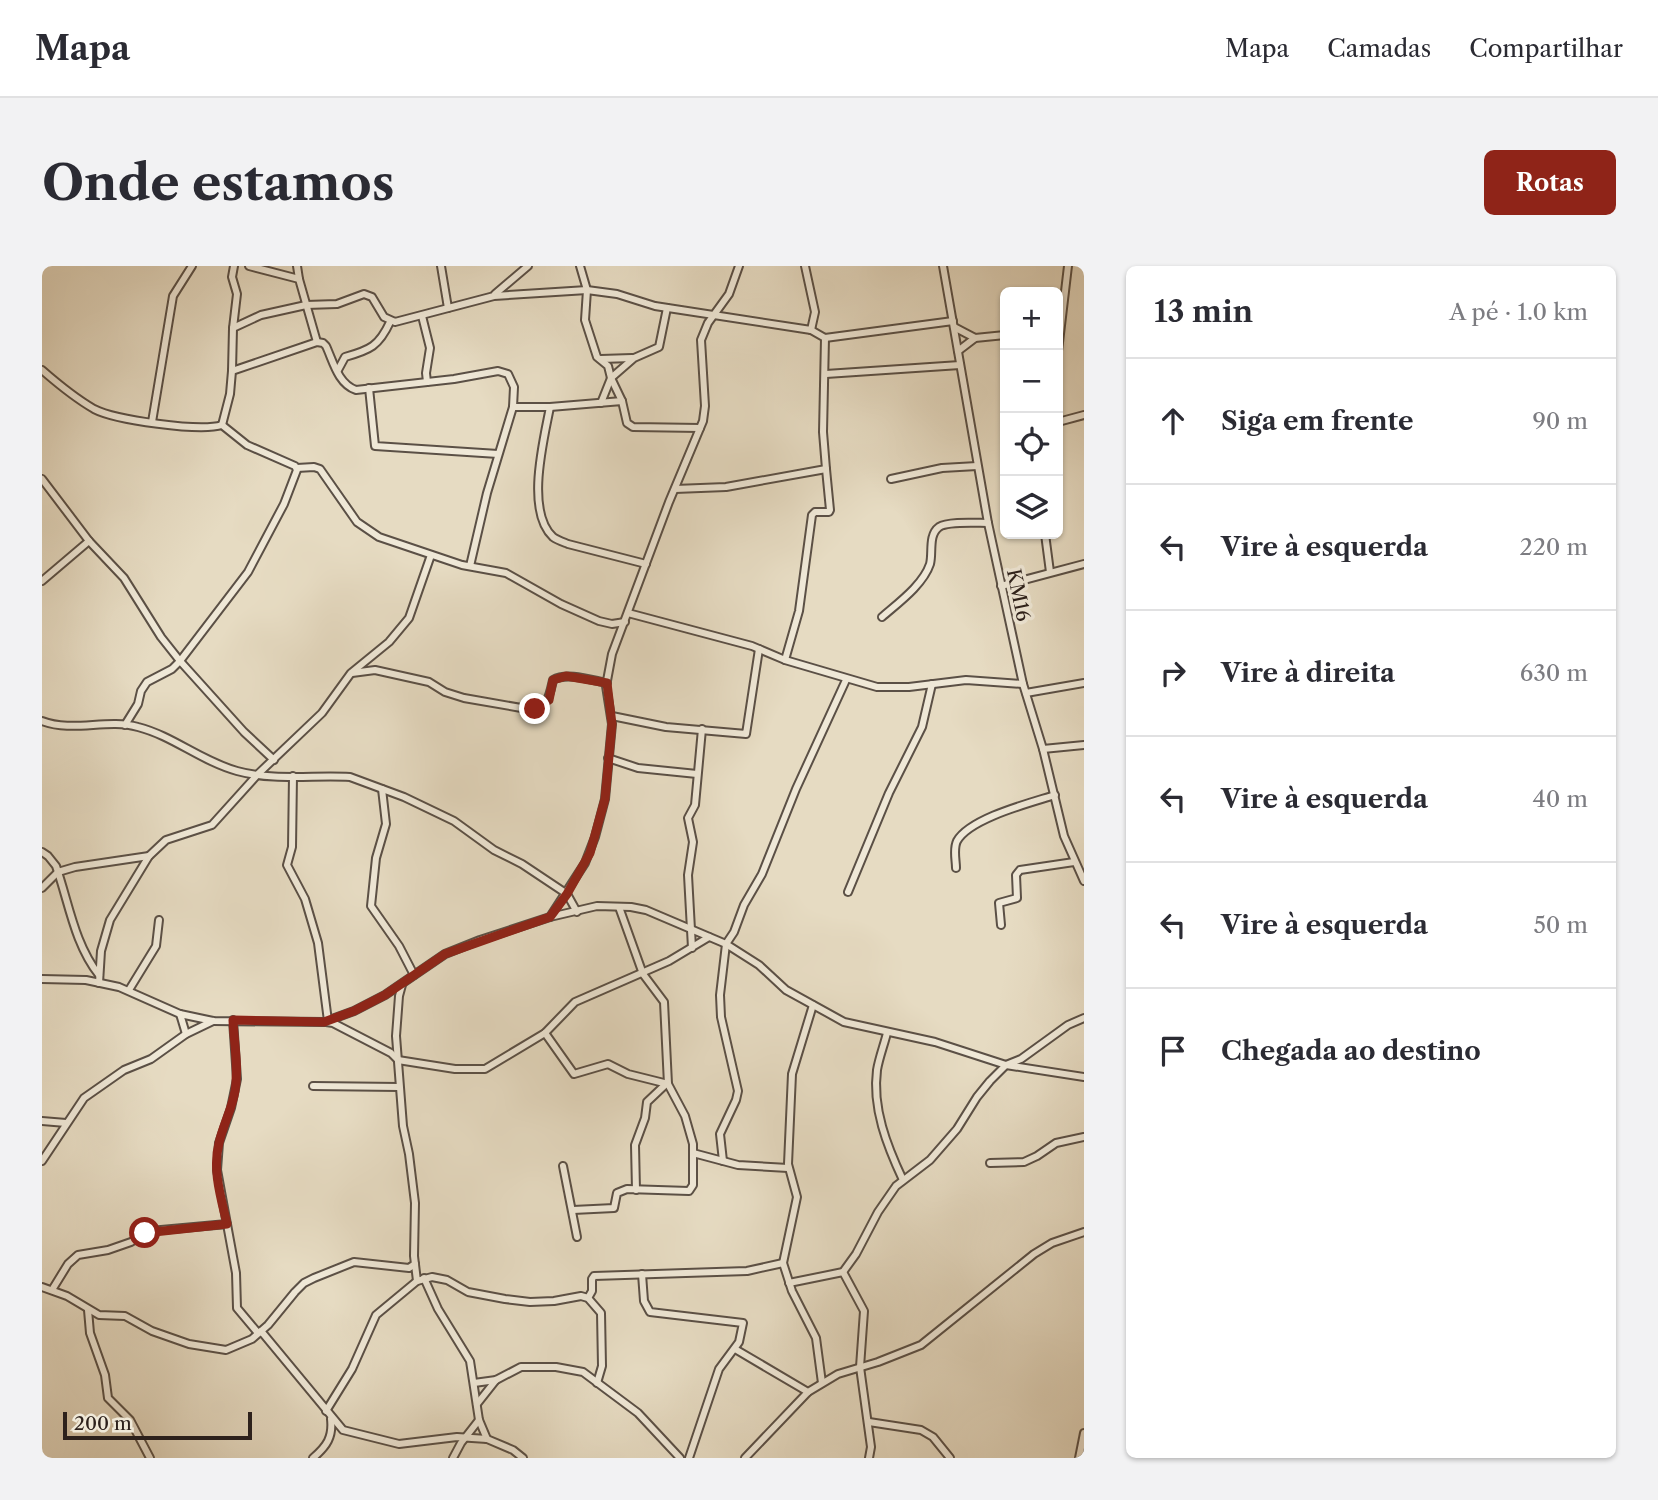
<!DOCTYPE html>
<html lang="pt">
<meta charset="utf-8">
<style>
body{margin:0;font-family:"Libre Caslon Text",serif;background:#f2f2f3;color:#2b2b33}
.controls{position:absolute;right:21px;top:21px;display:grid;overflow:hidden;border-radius:10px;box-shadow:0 2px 5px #0004}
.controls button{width:63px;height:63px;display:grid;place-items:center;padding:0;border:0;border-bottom:2px solid #e1e1e2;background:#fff;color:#2b2b33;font:35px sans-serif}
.scale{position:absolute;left:21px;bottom:18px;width:189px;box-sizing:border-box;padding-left:7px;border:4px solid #2d211c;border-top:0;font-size:19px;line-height:24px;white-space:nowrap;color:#2d211c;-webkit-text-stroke:5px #efe8d7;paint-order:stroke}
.stop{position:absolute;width:21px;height:21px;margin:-16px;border:5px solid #8f2418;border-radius:50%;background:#fff}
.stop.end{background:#8f2418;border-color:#fff;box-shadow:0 2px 7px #0008}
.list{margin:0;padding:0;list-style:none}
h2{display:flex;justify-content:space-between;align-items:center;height:91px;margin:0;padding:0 28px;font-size:30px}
h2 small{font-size:23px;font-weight:400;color:#7c7c81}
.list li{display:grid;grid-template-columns:46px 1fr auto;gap:21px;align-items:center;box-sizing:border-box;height:126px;padding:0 28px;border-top:2px solid #e1e1e2}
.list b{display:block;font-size:26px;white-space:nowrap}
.list em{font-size:23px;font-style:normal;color:#7c7c81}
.icon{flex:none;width:38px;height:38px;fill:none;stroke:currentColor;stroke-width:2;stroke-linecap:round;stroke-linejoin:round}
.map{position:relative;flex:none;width:1042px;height:1192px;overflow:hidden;border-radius:10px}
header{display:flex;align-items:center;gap:42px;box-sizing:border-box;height:98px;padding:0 35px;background:#fff;border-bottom:2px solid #e1e1e2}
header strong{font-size:33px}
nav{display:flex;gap:38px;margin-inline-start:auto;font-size:24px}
.intro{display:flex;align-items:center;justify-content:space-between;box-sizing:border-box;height:168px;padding:0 42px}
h1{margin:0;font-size:49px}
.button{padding:18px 32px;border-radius:10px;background:#8f2418;color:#fff;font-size:24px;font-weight:700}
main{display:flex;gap:42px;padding:0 42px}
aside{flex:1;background:#fff;border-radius:10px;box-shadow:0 2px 5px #0004}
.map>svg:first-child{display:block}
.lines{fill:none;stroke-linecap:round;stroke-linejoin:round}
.minor-casing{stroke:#5b5046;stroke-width:10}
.minor{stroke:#efe8d7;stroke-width:6}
.route{stroke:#8f2418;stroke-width:9}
.labels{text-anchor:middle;stroke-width:7;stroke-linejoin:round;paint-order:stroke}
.street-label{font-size:19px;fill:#2d211c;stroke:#efe8d7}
</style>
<header>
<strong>Mapa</strong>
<nav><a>Mapa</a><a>Camadas</a><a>Compartilhar</a></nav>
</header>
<div class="intro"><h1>Onde estamos</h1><a class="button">Rotas</a></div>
<main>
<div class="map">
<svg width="1042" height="1192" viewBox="0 0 1042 1192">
<rect width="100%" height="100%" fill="#e6dbc2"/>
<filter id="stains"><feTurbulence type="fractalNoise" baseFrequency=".00286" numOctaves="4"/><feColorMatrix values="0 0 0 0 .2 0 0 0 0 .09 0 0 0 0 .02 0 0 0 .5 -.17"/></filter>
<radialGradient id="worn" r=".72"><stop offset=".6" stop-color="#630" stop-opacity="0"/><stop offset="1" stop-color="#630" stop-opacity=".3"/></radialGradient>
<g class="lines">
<defs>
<g id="minor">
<polyline points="207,0 257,13 275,76"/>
<polyline points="255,0 257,13"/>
<polyline points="399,0 406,42"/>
<polyline points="538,0 545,24 543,54 555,91 566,100 569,112 580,135"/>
<polyline points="763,0 773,46 769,64"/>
<polyline points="901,0 946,257 981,418 1001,483 1022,570 1042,615"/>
<polyline points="453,28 486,0"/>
<polyline points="380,50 388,82 384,107 385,116"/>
<polyline points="912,61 933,72"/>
<polyline points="191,62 195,28 190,11 192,0"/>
<polyline points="783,72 911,55"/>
<polyline points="916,85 933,72 963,69"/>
<polyline points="1016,85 1026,0"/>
<polyline points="559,93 590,92"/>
<path d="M0 104C16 118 33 132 52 143 73 154 158 166 180 159"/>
<path d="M296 104 303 91C328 84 337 80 348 56"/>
<polyline points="190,105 191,62 219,49 264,39 295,38 322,28 330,31 342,51 353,56 452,30 545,24 575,28 613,40 769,64 783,72 781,166 784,203 684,221 633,223"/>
<polyline points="784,108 918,99"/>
<polyline points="327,122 333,180 456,188"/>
<polyline points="559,137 569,112 592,92 617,81 625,42"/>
<polyline points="471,141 508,141 580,135 585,157 591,161 658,162"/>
<path d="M508 141C502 173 483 245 511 271 515 274 521 276 526 278L604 298"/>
<polyline points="110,156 131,30 150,0"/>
<polyline points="1016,156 1042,149"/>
<path d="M180 159 188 128 190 105 275 76 281 77 284 80C291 95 296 118 314 124L412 113 456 105 466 108 472 121 471 141 445 227 428 300"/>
<polyline points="255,202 272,201 278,203 315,256 337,271 420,299 464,307 519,338 557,355 570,358 583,356"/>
<polyline points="0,213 47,275 82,312 119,371 138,395 202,466 232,494"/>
<polyline points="849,213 900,202 935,200"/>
<polyline points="1003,268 1008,306"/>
<polyline points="0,315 47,275"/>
<polyline points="959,320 1042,298"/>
<polyline points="586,347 710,380 743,394 835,421 867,421 924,414 981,418"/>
<path d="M840 351C856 337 881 319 888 298 891 287 886 269 897 261 906 255 934 257 946 257"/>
<polyline points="743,394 757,345 770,249 773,246 787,246 788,244 784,203"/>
<path d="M310 407 333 404 387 416 403 426 422 432 485 443C506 442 507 432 511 414 525 406 549 414 565 417"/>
<polyline points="984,427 1042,417"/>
<polyline points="570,450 624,461 704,468 717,383"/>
<path d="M0 455C31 467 65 452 96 461 131 470 159 495 195 505 231 515 271 509 308 511L362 531 412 555 452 584 480 598 525 628 535 646"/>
<polyline points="83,459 96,438 99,425 105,416 130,403 138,395 206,306 242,238 255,204 253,200 205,179 180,159"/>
<polyline points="1001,483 1042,479"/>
<polyline points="566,492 596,502 655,508"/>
<polyline points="251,510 250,581 245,599 263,633 276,677 286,755"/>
<polyline points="340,523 344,558 334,592 329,640 357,680 372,709"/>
<path d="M0 586 6 590 14 600C27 637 32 677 57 709"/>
<path d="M914 602C914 594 911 583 915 575 928 552 988 537 1013 529"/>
<polyline points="0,622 16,606 33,601 107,590"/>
<polyline points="806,626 847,527 880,461 890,418"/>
<polyline points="508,651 543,597 553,571 563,533 570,458 564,420 570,388 627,236 661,155 663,140 659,74 666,57 687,28 697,0"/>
<polyline points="959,659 957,637 975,632 974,609 978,604 1032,596"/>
<polyline points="650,682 646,609 651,576 646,552 653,539 660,463"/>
<polyline points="0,713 44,714 77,721 138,748 171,755 282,756 312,745 343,729 403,688 438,674 508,651 555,640 589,641 604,644 684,678 717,699 744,724 802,756 893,776 964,799 1042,811"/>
<polyline points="57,717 59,685 68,654 107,590 124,574 170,559 216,508 280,447 309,407 347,376 367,352 389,289"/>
<polyline points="360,719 357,730 354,770 361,860 367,888 373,937 372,990 375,1015"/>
<polyline points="87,724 114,680 117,654"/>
<polyline points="771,739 750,808 746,898 755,931 741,997 750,1025 774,1072 780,1117"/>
<polyline points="138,748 144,768"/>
<polyline points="191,754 195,813 189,842 177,877 175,904 194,1007 195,1042 216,1067 219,1065 301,1164 357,1178 415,1171 445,1173 471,1184 481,1192"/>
<polyline points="284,756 291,757 349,787 356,794 413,803 443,803 503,767 533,736 627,695 667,671"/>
<polyline points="503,767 532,808 566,798 586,808 626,818"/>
<path d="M845 767C842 779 837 792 835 804 830 842 845 880 861 914"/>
<polyline points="271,820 357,821"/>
<polyline points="0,855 24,857"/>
<polyline points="651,887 696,899 746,902"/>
<polyline points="0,895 42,832 82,804 109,793 144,768 171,755"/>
<polyline points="681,895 678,868 694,834 696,825 679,751 678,729 684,678 692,666 702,639 720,608 754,523 804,414"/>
<polyline points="948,897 982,896 995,890 1014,877 1042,871"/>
<polyline points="521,900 535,971"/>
<polyline points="594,924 593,879 603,852 605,836 624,818"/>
<polyline points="531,944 572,942 575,927 585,923 647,925 651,919 651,878 643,850 626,818 622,736 601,708 577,641"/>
<polyline points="801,1006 822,1045 818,1101 829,1181 827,1192"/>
<polyline points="600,1008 602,1035 608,1046 701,1057 697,1076 677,1103 647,1192"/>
<polyline points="382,1012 396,1043 428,1095 437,1154 445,1173"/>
<polyline points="747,1017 801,1006 814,988 836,946 854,920 888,894 915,863 935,831 948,815 964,799 979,793 1026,759 1042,752"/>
<polyline points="0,1021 25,1030 57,1049 83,1050 110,1065 147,1078 184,1084 210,1073 226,1059 253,1026 262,1017 272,1012 312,996 367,1002 373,998"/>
<polyline points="10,1024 26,998 36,989 66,984 89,976 108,965 185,958"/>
<polyline points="546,1032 550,1025 550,1013 552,1010 705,1005 741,997"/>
<polyline points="46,1044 48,1067 63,1109 66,1132 88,1154 108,1192"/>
<polyline points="693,1083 766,1126"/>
<polyline points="432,1117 454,1114 479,1101 514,1101 541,1106 596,1147 638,1192"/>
<polyline points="435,1138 454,1114"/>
<polyline points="284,1145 310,1103 334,1049 375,1015 390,1011 405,1014 426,1026 463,1033 488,1036 512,1035 539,1030 546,1032 559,1047 560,1100 555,1117"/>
<polyline points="827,1156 879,1164 891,1171 908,1192"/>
<path d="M271 1192C285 1180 291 1171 289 1153"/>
<polyline points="411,1192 419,1177 437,1154"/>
<polyline points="703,1192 766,1126 796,1108 836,1096 879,1079 992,988 1010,977 1042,966"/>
<polyline points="1037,1192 1042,1167"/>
</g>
</defs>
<use href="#minor" class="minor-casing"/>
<use href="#minor" class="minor"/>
</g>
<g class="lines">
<path class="route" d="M103 967 185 958C179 932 170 903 177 877 181 859 190 843 193 825 197 802 192 777 191 754L282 756 312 745 343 729 403 688 508 651 525 628 548 587 563 533 570 458 565 417 524 410 511 414 507 434 493 443"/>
</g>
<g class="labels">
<g class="street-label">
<text transform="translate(977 329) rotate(78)" y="7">KM16</text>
</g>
</g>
<rect width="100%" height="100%" filter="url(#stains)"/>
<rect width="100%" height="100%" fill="url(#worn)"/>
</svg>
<div class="controls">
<button>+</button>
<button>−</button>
<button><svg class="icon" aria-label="locate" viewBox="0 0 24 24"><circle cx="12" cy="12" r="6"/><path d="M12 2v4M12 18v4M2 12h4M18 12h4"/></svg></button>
<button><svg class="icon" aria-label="layers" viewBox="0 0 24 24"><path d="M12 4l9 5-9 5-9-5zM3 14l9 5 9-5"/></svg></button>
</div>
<div class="scale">200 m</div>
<div class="stop" style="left:103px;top:967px"></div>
<div class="stop end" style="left:493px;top:443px"></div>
</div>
<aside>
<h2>13 min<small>A pé · 1.0 km</small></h2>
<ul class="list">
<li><svg class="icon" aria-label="ahead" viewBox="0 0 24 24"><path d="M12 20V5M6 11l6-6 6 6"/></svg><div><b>Siga em frente</b></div><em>90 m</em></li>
<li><svg class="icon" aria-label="left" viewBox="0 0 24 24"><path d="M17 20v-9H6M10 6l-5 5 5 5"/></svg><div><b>Vire à esquerda</b></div><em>220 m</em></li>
<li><svg class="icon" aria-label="right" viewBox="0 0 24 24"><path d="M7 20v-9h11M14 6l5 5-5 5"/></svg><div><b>Vire à direita</b></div><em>630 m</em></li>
<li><svg class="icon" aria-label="left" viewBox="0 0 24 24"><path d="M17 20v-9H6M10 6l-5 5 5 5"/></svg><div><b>Vire à esquerda</b></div><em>40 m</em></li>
<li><svg class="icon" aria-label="left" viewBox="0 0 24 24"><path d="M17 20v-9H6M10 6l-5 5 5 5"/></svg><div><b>Vire à esquerda</b></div><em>50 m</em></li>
<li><svg class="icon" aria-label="arrive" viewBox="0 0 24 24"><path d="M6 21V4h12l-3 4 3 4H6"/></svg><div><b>Chegada ao destino</b></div></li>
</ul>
</aside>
</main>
